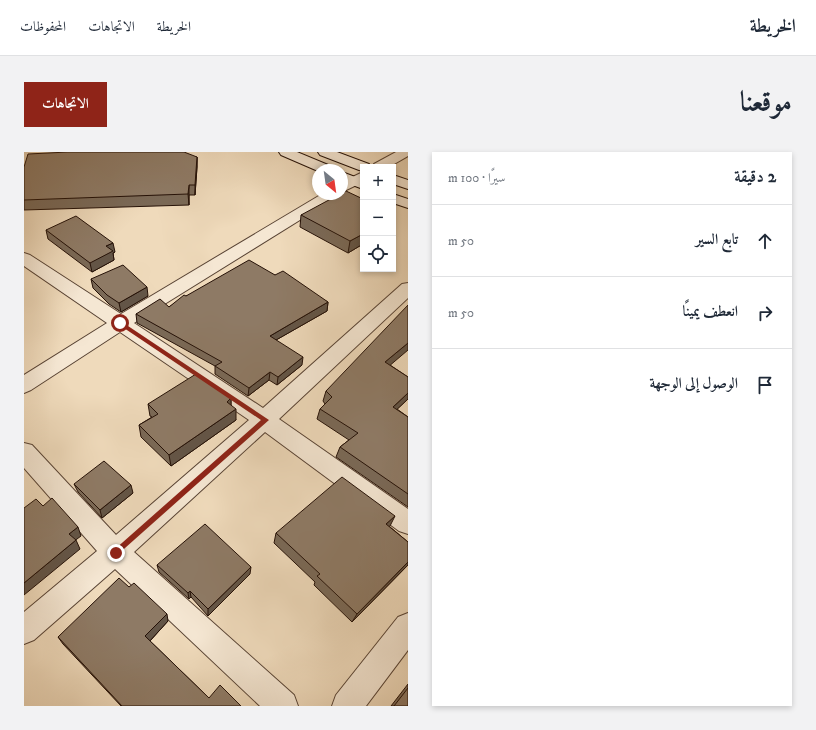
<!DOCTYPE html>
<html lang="ar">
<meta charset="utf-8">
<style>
body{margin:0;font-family:"IM FELL DW Pica",Amiri,serif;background:#f2f2f3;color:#1f2937;direction:rtl}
.controls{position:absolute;right:12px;top:12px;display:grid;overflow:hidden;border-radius:0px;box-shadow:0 2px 6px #0003}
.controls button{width:36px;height:36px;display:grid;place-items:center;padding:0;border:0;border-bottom:1px solid #e0e1e3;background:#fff;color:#1f2937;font:20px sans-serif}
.compass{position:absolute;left:288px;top:12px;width:36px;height:36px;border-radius:50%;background:#fff;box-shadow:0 2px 6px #0003;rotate:151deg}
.stop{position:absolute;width:12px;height:12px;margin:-9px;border:3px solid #8f2418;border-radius:50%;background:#fff}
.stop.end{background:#8f2418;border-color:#fff;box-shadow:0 1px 4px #0008}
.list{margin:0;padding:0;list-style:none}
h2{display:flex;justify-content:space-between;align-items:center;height:52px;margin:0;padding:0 16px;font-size:17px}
h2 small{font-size:13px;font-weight:400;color:#747a83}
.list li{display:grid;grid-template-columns:26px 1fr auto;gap:12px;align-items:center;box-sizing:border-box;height:72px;padding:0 16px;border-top:1px solid #e0e1e3}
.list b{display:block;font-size:15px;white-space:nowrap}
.list em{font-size:13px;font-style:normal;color:#747a83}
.icon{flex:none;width:22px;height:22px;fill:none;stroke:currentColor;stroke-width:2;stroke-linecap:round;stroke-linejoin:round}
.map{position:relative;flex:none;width:384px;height:554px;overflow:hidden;direction:ltr;border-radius:0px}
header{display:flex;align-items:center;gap:24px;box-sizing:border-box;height:56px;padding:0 20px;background:#fff;border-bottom:1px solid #e0e1e3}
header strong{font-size:19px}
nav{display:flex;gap:22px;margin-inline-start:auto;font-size:14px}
.intro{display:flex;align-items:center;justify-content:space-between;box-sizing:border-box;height:96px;padding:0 24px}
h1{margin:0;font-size:28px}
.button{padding:10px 18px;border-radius:0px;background:#8f2418;color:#fff;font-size:14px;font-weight:700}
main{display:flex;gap:24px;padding:0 24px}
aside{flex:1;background:#fff;border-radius:0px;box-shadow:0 2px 6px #0003}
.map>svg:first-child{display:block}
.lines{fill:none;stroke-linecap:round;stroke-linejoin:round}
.street-casing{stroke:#584334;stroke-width:2}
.secondary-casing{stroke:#251107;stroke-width:2}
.street{fill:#f5e7d3;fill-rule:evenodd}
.secondary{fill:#f5e7d3;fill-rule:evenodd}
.wall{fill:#7a6957;stroke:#251107}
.shaded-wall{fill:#635547;stroke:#251107}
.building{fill:#8e7a65;stroke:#251107}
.route{fill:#8f2418}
</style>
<header>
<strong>الخريطة</strong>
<nav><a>الخريطة</a><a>الاتجاهات</a><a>المحفوظات</a></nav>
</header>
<div class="intro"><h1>موقعنا</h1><a class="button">الاتجاهات</a></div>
<main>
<aside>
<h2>2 دقيقة<small>سيرًا · 100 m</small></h2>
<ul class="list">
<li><svg class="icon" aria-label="ahead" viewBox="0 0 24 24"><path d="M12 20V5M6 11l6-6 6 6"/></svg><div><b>تابع السير</b></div><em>50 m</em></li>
<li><svg class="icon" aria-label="right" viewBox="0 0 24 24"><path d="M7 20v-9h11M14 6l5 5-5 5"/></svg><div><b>انعطف يمينًا</b></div><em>50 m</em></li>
<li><svg class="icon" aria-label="arrive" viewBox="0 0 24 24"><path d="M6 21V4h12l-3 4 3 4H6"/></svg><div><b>الوصول إلى الوجهة</b></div></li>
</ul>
</aside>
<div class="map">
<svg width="384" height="554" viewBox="0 0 384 554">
<rect width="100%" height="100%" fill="#efdabb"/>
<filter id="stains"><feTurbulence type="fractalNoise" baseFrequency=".005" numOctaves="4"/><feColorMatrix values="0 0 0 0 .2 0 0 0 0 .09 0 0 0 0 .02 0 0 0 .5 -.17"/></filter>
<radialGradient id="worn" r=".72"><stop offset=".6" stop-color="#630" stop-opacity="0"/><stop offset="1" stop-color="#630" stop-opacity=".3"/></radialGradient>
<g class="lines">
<defs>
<g id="street">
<polygon points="372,0 384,0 384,4 365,15 348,15 350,12"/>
<polygon points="339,20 339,30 318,40 318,30"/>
<polygon points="298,42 315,42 313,45 110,171 239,256 378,132 384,131 384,146 255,267 384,357 384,382 375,379 241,280 110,400 270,543 274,554 236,554 91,417 10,488 0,492 0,460 73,399 0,316 0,291 8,293 92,383 225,268 96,180 7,238 0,241 0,223 83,171 0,114 0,101 6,103 97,162"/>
<polygon points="384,461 384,498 342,554 308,554 312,543 374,465"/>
</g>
<g id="secondary">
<polygon points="255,0 273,0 309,15 311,18 294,19 257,3"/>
<polygon points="294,0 313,0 345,12 347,15 339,15 339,19 335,18 296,3"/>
<polygon points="318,20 339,28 339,37 318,29"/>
<polygon points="369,23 384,28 384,37 369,32"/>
<polygon points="369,42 384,47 384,56 369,51"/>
</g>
</defs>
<use href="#street" class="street-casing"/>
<use href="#secondary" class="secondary-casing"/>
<use href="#street" class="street"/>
<use href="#secondary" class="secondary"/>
</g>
<g class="wall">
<polygon points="173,5 173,15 171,43 165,43 165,53 0,58 0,15"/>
<polygon points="339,47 339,92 324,101 276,75 277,63"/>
<polygon points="22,78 91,100 89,101 90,108 68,120 24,87"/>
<polygon points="251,123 304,150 303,159 252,188 278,213 253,233 245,228 224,244 191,222 191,214 113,171 112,162 145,155 162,144"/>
<polygon points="67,127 124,144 97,160 85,152 69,136"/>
<polygon points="366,213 384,225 384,247 373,257 384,265 384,355 312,305 316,295 325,288 293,267 296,257 301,252 299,249 302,239"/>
<polygon points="207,246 207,253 212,268 147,314 117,285 115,273 128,265 126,264 124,252"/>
<polygon points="50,332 109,341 78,366 54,340"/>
<polygon points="365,374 384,390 384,413 328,470 290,433 291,430 250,391 252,381 366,374"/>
<polygon points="133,413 226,422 184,464 167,445 165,447 135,420"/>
<polygon points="105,435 144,469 126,489 185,546 217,554 97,554 39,492 34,485"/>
<polygon points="384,532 384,554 367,554"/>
</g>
<g class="shaded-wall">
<polygon points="173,5 173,15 171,43 171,33"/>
<polygon points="165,33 165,53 164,42"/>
<polygon points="339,82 339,92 324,101 326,89"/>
<polygon points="89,91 91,100 89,101 90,108 68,120 66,111 82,94"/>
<polygon points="123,135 124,144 97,160 95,151"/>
<polygon points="304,150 303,159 245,192 246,184"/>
<polygon points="384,191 384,198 357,221 361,210"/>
<polygon points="279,205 278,213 253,233 254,225"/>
<polygon points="246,220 245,228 224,244 225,236"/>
<polygon points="384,241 384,247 365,265 369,255"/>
<polygon points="207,246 207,258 203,250"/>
<polygon points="212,257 212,268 147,314 145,303"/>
<polygon points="107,333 109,341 78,366 76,358"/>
<polygon points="371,364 366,374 357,382 362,372"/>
<polygon points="54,375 57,384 49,390 45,382"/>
<polygon points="52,388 56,397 0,443 0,431"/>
<polygon points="384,410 384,413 328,470 333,462"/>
<polygon points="227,415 226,422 184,464 184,457"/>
<polygon points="166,439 167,445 165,447 164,441"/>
<polygon points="143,462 144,469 124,491 121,484"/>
</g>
<g class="building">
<polygon points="44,0 160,0 173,5 171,33 165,33 164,42 0,48 0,15 4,2"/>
<polygon points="322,39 339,47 339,82 326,89 277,63 316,42 318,42 318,41"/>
<polygon points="52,64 89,91 82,94 89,99 66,111 22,78"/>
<polygon points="225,108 251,123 259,119 304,150 246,184 279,205 254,225 246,220 225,236 191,214 198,210 112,162 136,147 145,155 160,143 162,144"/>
<polygon points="99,113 123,135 95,151 83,143 67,127"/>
<polygon points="384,153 384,191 361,210 384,225 384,241 369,255 384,265 384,342 316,295 334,281 296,257 308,245 302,239"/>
<polygon points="172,222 207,246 203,250 212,257 145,303 115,273 134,262 124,252"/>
<polygon points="80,309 107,333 76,358 50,332"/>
<polygon points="318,325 371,364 362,372 384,390 384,410 333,462 293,424 296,422 252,381"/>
<polygon points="28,346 54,375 45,382 52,388 0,431 0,356 12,347 19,354"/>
<polygon points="181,372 227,415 184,457 166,439 164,441 133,413"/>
<polygon points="95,426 105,435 110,431 143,462 121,484 185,546 196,533 217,554 98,554 34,485"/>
<polygon points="384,536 384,554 370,554"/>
</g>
<polygon class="route" points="94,170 98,170 245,268 92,404 88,401 90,398 237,268 94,172"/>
<rect width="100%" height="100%" filter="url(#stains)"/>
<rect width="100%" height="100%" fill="url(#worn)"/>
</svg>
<div class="controls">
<button>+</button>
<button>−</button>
<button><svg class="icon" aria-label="locate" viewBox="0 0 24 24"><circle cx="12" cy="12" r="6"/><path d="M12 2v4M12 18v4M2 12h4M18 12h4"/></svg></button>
</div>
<svg class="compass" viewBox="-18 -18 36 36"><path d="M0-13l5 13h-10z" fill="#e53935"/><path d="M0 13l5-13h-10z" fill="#747a83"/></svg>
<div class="stop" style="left:96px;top:171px"></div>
<div class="stop end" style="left:92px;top:401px"></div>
</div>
</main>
